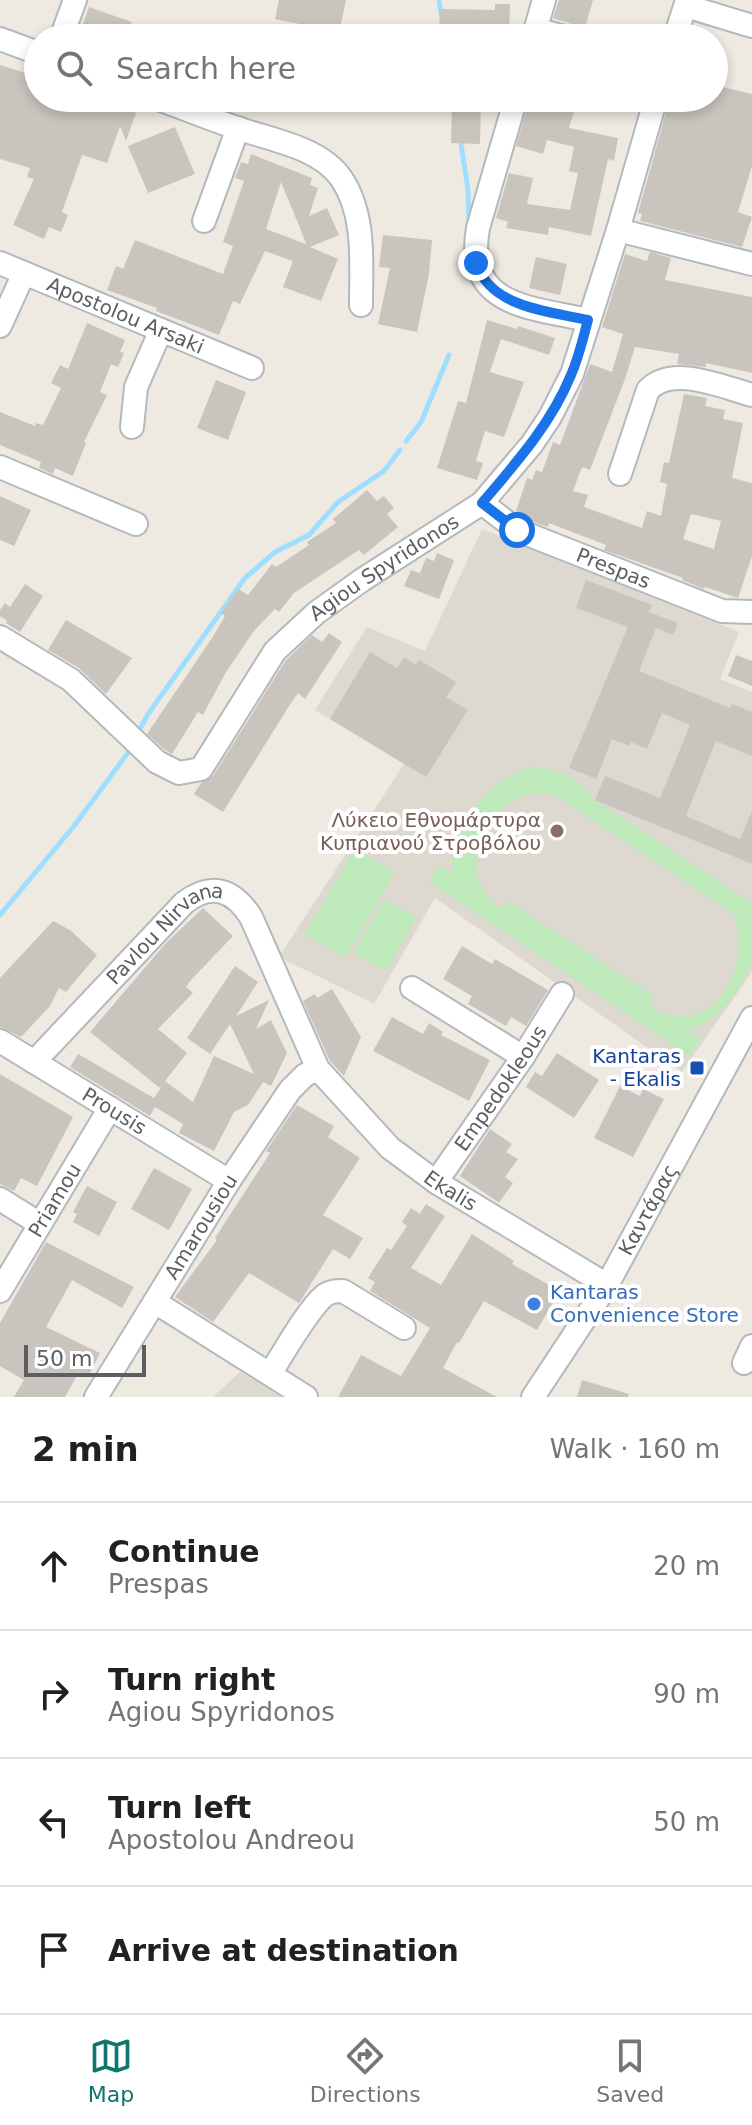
<!DOCTYPE html>
<meta charset="utf-8">
<style>
body{margin:0;font-family:"DejaVu Sans",sans-serif;background:#f2f2f2;color:#202124}
.scale{position:absolute;left:24px;bottom:20px;width:122px;box-sizing:border-box;padding-left:8px;border:4px solid #5a5f64;border-top:0;font-size:22px;line-height:28px;white-space:nowrap;color:#5a5f64;-webkit-text-stroke:6px #fff;paint-order:stroke}
.stop{position:absolute;width:24px;height:24px;margin:-18px;border:6px solid #1a73e8;border-radius:50%;background:#fff}
.stop.end{background:#1a73e8;border-color:#fff;box-shadow:0 2px 8px #0008}
.list{margin:0;padding:0;list-style:none}
h2{display:flex;justify-content:space-between;align-items:center;height:104px;margin:0;padding:0 32px;font-size:34px}
h2 small{font-size:26px;font-weight:400;color:#757577}
.list li{display:grid;grid-template-columns:52px 1fr auto;gap:24px;align-items:center;box-sizing:border-box;height:128px;padding:0 32px;border-top:2px solid #e0e0e0}
.list b{display:block;font-size:30px;white-space:nowrap}
.list p{margin:0;font-size:26px;white-space:nowrap;color:#757577}
.list em{font-size:26px;font-style:normal;color:#757577}
.icon{flex:none;width:44px;height:44px;fill:none;stroke:currentColor;stroke-width:2;stroke-linecap:round;stroke-linejoin:round}
.map{position:relative;flex:none;width:752px;height:1397px;overflow:hidden}
.search{position:absolute;background:#fff;box-shadow:0 4px 12px #0003;left:24px;right:24px;top:24px;height:88px;display:flex;align-items:center;gap:20px;box-sizing:border-box;padding:0 28px;border-radius:44px;color:#757577;font-size:30px}
.sheet{height:616px;background:#fff}
nav{display:flex;justify-content:space-around;align-items:center;box-sizing:border-box;height:112px;border-top:2px solid #e0e0e0;background:#fff;font-size:22px;color:#757577}
nav a{display:grid;justify-items:center;gap:4px}
nav .on{color:#0f766e}
.map>svg:first-child{display:block}
.education{fill:#ded9d0}
.green{fill:#bee9ba;fill-rule:evenodd}
.lines{fill:none;stroke-linecap:round;stroke-linejoin:round}
.stream{stroke:#a0deff;stroke-width:5}
.building{fill:#c9c5be;fill-rule:evenodd}
.minor-casing{stroke:#b4b9bd;stroke-width:26}
.minor{stroke:#fff;stroke-width:22}
.route{stroke:#1a73e8;stroke-width:10}
.education-dot{fill:#8d6e63;stroke:#fff;stroke-width:3}
.transit-dot{fill:#1a4fb4;stroke:#fff;stroke-width:3}
.shop-dot{fill:#3f7fe0;stroke:#fff;stroke-width:3}
.labels{text-anchor:middle;stroke-width:8;stroke-linejoin:round;paint-order:stroke}
.street-label{font-size:20px;fill:#5a5f64;stroke:#fff}
.education-label{font-size:20px;fill:#785e54;stroke:#fff;text-anchor:end}
.transit-label{font-size:20px;fill:#164399;stroke:#fff;text-anchor:end}
.shop-label{font-size:20px;fill:#366cbe;stroke:#fff;text-anchor:start}
</style>
<div class="map">
<svg width="752" height="1397" viewBox="0 0 752 1397">
<rect width="100%" height="100%" fill="#eeeae1"/>
<g class="education">
<polygon points="482,529 739,632 720,679 752,692 752,972 682,1072 435,898 374,1004 279,957 404,764 315,710 367,627 425,651"/>
<polygon points="240,1372 281,1397 213,1397"/>
</g>
<g class="green">
<path d="M530 767C556 767 581 778 595 800L752 903V964L734 996 718 1014 702 1025 688 1029 701 1038 689 1056 429 882 438 866 453 873C445 827 489 780 530 767ZM544 793 557 797 733 914C752 956 721 1032 666 1014 660 1013 654 1008 649 1006L655 996 508 901 502 909C458 881 475 817 520 798 527 794 536 794 544 793Z"/>
<polygon points="355,849 395,872 345,958 305,934"/>
<polygon points="384,899 416,917 386,971 353,953"/>
</g>
<g class="lines">
<g class="stream">
<polyline points="439,0 441,13"/>
<polyline points="460,137 468,190 469,227"/>
<polyline points="406,441 421,422 449,355"/>
<polyline points="141,727 148,714 245,578 275,552 309,535 338,502 384,471 400,450"/>
<polyline points="0,915 74,826 130,750"/>
</g>
</g>
<g class="building">
<polygon points="279,0 346,0 339,32 275,19"/>
<polygon points="559,0 593,0 585,28 553,18"/>
<polygon points="495,4 510,4 509,38 440,38 439,9 495,10"/>
<polygon points="89,7 132,22 126,38 78,38"/>
<polygon points="0,65 38,77 38,98 85,98 136,113 126,141 120,126 107,163 82,155 62,212 68,215 61,232 49,227 44,239 13,225 34,179 27,177 30,168 0,159"/>
<polygon points="714,85 752,94 752,166 738,212 752,217 742,247 640,221 642,214 638,213 670,98 714,98"/>
<polygon points="452,98 481,98 480,144 451,143"/>
<polygon points="530,98 578,98 569,128 618,138 614,161 608,159 591,236 549,227 548,235 506,228 508,222 496,218 509,173 533,178 527,204 570,210 578,173 569,171 574,147 547,140 543,154 516,146"/>
<polygon points="175,127 195,174 148,193 128,146"/>
<path d="M251 154 312 178 310 185 318 188 309 216 327 208 339 235 310 247 338 259 321 301 283 287 293 261 265 251 240 304 233 301 219 335 156 311 157 308 107 290 116 266 123 269 135 240 223 274 233 246 223 242 244 181 235 178 241 162 248 164ZM281 182 302 233 306 244 266 229Z"/>
<polygon points="383,235 432,240 429,274 417,332 378,324 390,268 379,267"/>
<path d="M650 252 671 258 665 280 752 297V373L706 363V367L677 364 679 354 635 347 625 379 590 470 582 467 573 491 588 495 584 507 642 528 647 511 661 516 667 484 660 482 664 462 669 463 684 394 707 398 705 406 725 410 723 419 743 423 732 478 752 483V556L738 598 705 587 704 589 682 580 683 578 604 550 606 545 549 523 548 527 536 523 516 511 527 478 532 480 536 470 542 472 553 442 560 445 590 364 612 372 623 334 602 327 625 254 647 261ZM691 514 721 521 714 549 683 539Z"/>
<polygon points="536,257 567,264 560,295 529,288"/>
<polygon points="487,320 517,329 518,326 555,338 549,355 501,339 490,372 524,382 504,437 485,431 476,461 483,463 477,480 437,468 458,401 466,403"/>
<polygon points="87,323 125,340 120,352 124,353 118,367 111,364 100,392 107,395 84,442 86,443 73,476 55,468 53,474 39,468 41,462 0,445 0,412 35,426 36,423 43,425 61,388 51,383 60,365 68,369"/>
<polygon points="216,380 246,392 228,440 197,428"/>
<polygon points="367,490 377,501 384,496 394,508 387,514 398,527 364,555 359,550 294,593 279,612 275,609 254,631 226,672 203,715 198,712 172,754 165,750 147,734 212,638 225,616 221,613 238,589 248,595 272,564 276,567 309,545 307,542 336,523 333,519"/>
<polygon points="0,496 31,510 14,546 0,540"/>
<polygon points="437,553 454,560 439,599 404,586 411,570 420,573 426,558 434,561"/>
<polygon points="586,580 652,605 649,612 678,623 673,635 656,628 639,671 730,708 732,704 752,712 752,756 716,741 686,816 740,839 752,811 752,864 595,800 605,776 660,798 690,725 662,713 647,749 631,742 629,746 612,739 596,779 569,768 628,627 576,608"/>
<polygon points="25,584 43,596 20,632 6,623 7,621 0,616 0,610 5,603 10,607"/>
<polygon points="66,620 132,658 106,694 79,668 48,650"/>
<polygon points="329,633 342,642 305,699 298,693 289,706 223,812 194,794 201,783 213,776 286,660 312,635 322,642"/>
<polygon points="370,652 397,668 404,657 416,665 419,660 456,682 446,697 468,710 426,777 330,719"/>
<polygon points="736,655 752,661 752,686 728,676"/>
<polygon points="203,908 233,936 191,980 186,987 193,993 158,1029 187,1053 165,1081 193,1102 214,1056 254,1074 230,1024 210,1054 187,1038 235,966 258,982 236,1016 269,1000 256,1029 271,1020 287,1053 271,1086 263,1082 248,1105 234,1112 214,1151 179,1133 183,1124 155,1107 150,1116 70,1067 78,1054 154,1098 162,1086 160,1088 90,1032 165,944"/>
<polygon points="53,921 70,930 97,955 66,992 59,988 50,1006 21,1037 0,1027 0,978"/>
<polygon points="462,946 492,964 495,959 548,990 526,1026 511,1017 506,1026 468,1004 472,996 443,979"/>
<polygon points="332,989 361,1037 344,1076 330,1061 303,1001 315,994 317,998"/>
<polygon points="392,1017 423,1034 429,1023 443,1032 441,1035 490,1060 469,1101 373,1051"/>
<polygon points="557,1053 599,1080 574,1118 526,1087 535,1072 542,1076"/>
<polygon points="0,1074 73,1117 37,1186 21,1178 14,1191 0,1184"/>
<polygon points="620,1086 640,1096 643,1089 664,1099 633,1157 594,1138"/>
<polygon points="297,1105 334,1126 328,1137 360,1158 323,1215 363,1238 350,1259 333,1249 299,1303 249,1273 213,1322 175,1297 217,1240 215,1238 270,1153 266,1151"/>
<polygon points="490,1129 512,1144 506,1152 518,1159 505,1177 513,1183 499,1203 460,1176"/>
<polygon points="154,1168 192,1189 169,1230 131,1209"/>
<polygon points="87,1186 117,1202 99,1236 73,1222 77,1214 73,1212"/>
<polygon points="426,1204 445,1216 411,1268 441,1285 472,1234 514,1261 512,1264 560,1291 537,1330 484,1301 459,1343 457,1342 443,1368 497,1397 338,1397 361,1355 401,1376 430,1328 370,1291 375,1282 368,1278 387,1248 391,1250 407,1226 402,1222 411,1208 420,1214"/>
<polygon points="46,1242 134,1287 122,1308 72,1280 46,1327 100,1353 88,1377 79,1372 65,1397 14,1397 24,1380 0,1366 0,1323"/>
<polygon points="582,1380 629,1394 628,1397 577,1397"/>
</g>
<g class="lines">
<defs>
<g id="minor">
<polyline points="686,6 752,26"/>
<polyline points="536,29 568,38"/>
<polyline points="61,38 75,0"/>
<polyline points="533,38 544,0"/>
<polyline points="675,38 687,0"/>
<polyline points="0,39 38,53"/>
<path d="M156 98C183 108 210 119 237 128 271 140 319 147 341 178 366 214 361 264 361 305"/>
<path d="M516 98 478 228C464 307 530 307 588 320"/>
<polyline points="204,221 238,128"/>
<polyline points="618,230 752,264"/>
<path id="s1" d="M0 263 252 368"/>
<polyline points="0,326 24,273"/>
<polyline points="132,427 136,387 161,330"/>
<polyline points="0,467 136,524"/>
<path d="M620 474 648 390C672 364 722 387 752 395"/>
<path id="s2" d="M482 503 517 530 722 611 752 612"/>
<path id="s3" d="M0 637 71 680 157 762 179 773 201 769 275 651 316 613 362 580 482 503 532 444 550 417 572 374 618 230 656 98"/>
<polyline points="412,988 523,1057"/>
<path id="s4" d="M0 1041 229 1181"/>
<path id="s5" d="M34 1062 184 903C211 882 233 889 251 917L318 1069 390 1148 436 1182 607 1285"/>
<path id="s6" d="M436 1182 523 1057 562 994"/>
<polyline points="0,1199 40,1224"/>
<path id="s7" d="M0 1291 110 1108"/>
<polyline points="155,1302 306,1397"/>
<polyline points="744,1363 752,1346"/>
<path d="M270 1374C283 1354 307 1310 325 1295 331 1291 336 1291 343 1291L404 1328"/>
<path id="s8" d="M96 1397 229 1181 290 1090 305 1075 318 1069"/>
<path id="s9" d="M533 1397 607 1285 752 1018"/>
</g>
</defs>
<use href="#minor" class="minor-casing"/>
<use href="#minor" class="minor"/>
</g>
<g class="lines">
<path class="route" d="M476 263C491 308 548 311 588 320 583 338 579 357 571 375 551 424 516 463 482 503L517 530"/>
</g>
<circle class="education-dot" cx="557" cy="831" r="8"/>
<rect class="transit-dot" x="689" y="1060" width="16" height="16" rx="4"/>
<circle class="shop-dot" cx="534" cy="1304" r="8"/>
<g class="labels">
<g class="street-label">
<text dy="7" stroke="none"><textPath href="#s1" startOffset="136">Apostolou Arsaki</textPath></text>
<text dy="7" stroke="none"><textPath href="#s2" startOffset="148">Prespas</textPath></text>
<text dy="7" stroke="none"><textPath href="#s3" startOffset="526">Agiou Spyridonos</textPath></text>
<text dy="7" stroke="none"><textPath href="#s5" startOffset="186">Pavlou Nirvana</textPath></text>
<text dy="7" stroke="none"><textPath href="#s6" startOffset="114">Empedokleous</textPath></text>
<text dy="7" stroke="none"><textPath href="#s4" startOffset="134">Prousis</textPath></text>
<text dy="7" stroke="none"><textPath href="#s5" startOffset="646">Ekalis</textPath></text>
<text dy="7" stroke="none"><textPath href="#s7" startOffset="106">Priamou</textPath></text>
<text dy="7" stroke="none"><textPath href="#s9" startOffset="220">Καντάρας</textPath></text>
<text dy="7" stroke="none"><textPath href="#s8" startOffset="200">Amarousiou</textPath></text>
</g>
<g class="education-label">
<text x="541" y="827">Λύκειο Εθνομάρτυρα<tspan x="541" dy="23">Κυπριανού Στροβόλου</tspan></text>
</g>
<g class="transit-label">
<text x="681" y="1063">Kantaras<tspan x="681" dy="23">- Ekalis</tspan></text>
</g>
<g class="shop-label">
<text x="550" y="1299">Kantaras<tspan x="550" dy="23">Convenience Store</tspan></text>
</g>
</g>
</svg>
<div class="scale">50 m</div>
<div class="stop" style="left:517px;top:530px"></div>
<div class="stop end" style="left:476px;top:263px"></div>
<div class="search"><svg class="icon" aria-label="search" viewBox="0 0 24 24"><circle cx="10" cy="10" r="6"/><path d="M15 15l6 6"/></svg>Search here</div>
</div>
<section class="sheet">
<h2>2 min<small>Walk · 160 m</small></h2>
<ul class="list">
<li><svg class="icon" aria-label="ahead" viewBox="0 0 24 24"><path d="M12 20V5M6 11l6-6 6 6"/></svg><div><b>Continue</b><p>Prespas</p></div><em>20 m</em></li>
<li><svg class="icon" aria-label="right" viewBox="0 0 24 24"><path d="M7 20v-9h11M14 6l5 5-5 5"/></svg><div><b>Turn right</b><p>Agiou Spyridonos</p></div><em>90 m</em></li>
<li><svg class="icon" aria-label="left" viewBox="0 0 24 24"><path d="M17 20v-9H6M10 6l-5 5 5 5"/></svg><div><b>Turn left</b><p>Apostolou Andreou</p></div><em>50 m</em></li>
<li><svg class="icon" aria-label="arrive" viewBox="0 0 24 24"><path d="M6 21V4h12l-3 4 3 4H6"/></svg><div><b>Arrive at destination</b></div></li>
</ul>
</section>
<nav>
<a class="on"><svg class="icon" aria-label="map" viewBox="0 0 24 24"><path d="M3 6l6-2 6 2 6-2v14l-6 2-6-2-6 2zM9 4v14M15 6v14"/></svg>Map</a>
<a><svg class="icon" aria-label="directions" viewBox="0 0 24 24"><path d="M12 3l9 9-9 9-9-9zM9 14v-3h6M13 9l2 2-2 2"/></svg>Directions</a>
<a><svg class="icon" aria-label="saved" viewBox="0 0 24 24"><path d="M7 4h10v16l-5-4-5 4z"/></svg>Saved</a>
</nav>
